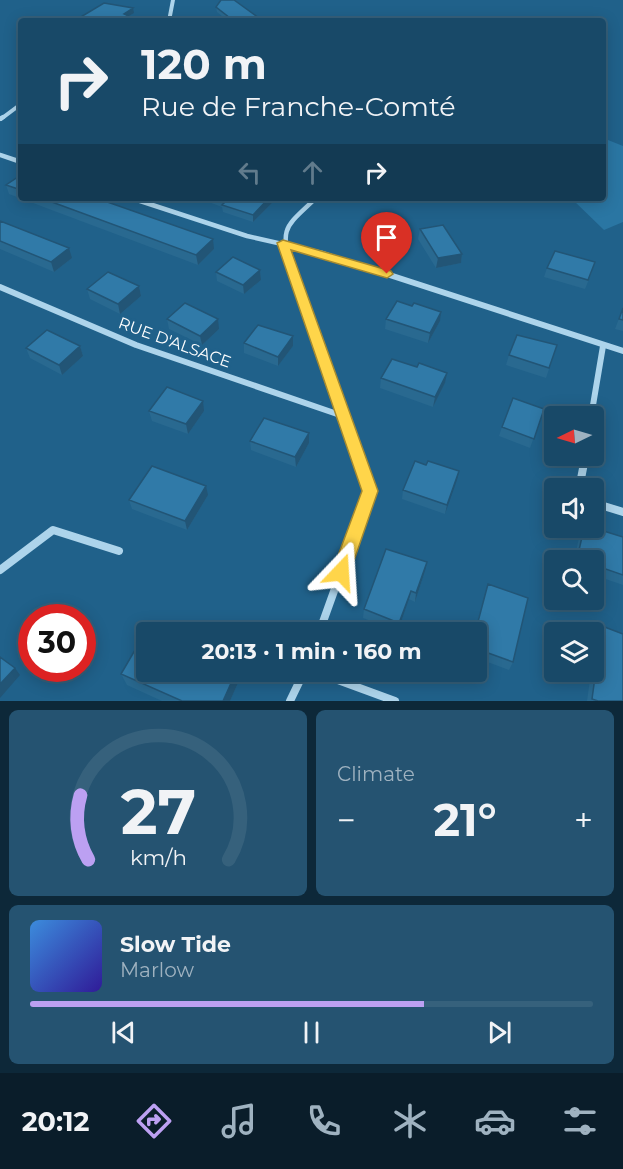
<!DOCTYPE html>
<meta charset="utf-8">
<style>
:root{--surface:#184968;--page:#255371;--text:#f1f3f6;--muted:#9fb2c0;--line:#36617c;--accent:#bca0f2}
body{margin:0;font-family:Montserrat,sans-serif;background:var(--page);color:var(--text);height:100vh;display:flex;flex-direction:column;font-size:22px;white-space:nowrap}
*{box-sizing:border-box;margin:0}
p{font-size:20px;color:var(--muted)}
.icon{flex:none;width:33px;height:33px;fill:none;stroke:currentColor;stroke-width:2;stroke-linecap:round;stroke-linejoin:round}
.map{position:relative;height:701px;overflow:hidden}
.side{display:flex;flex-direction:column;gap:9px;padding:9px;background:#0d2839;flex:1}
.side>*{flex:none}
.top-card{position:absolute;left:18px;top:18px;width:588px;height:183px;border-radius:6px;box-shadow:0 3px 15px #0003,0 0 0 2px var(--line);background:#184968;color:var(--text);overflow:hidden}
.needle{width:39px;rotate:265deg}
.buttons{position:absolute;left:544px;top:406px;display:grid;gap:12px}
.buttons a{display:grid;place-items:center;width:60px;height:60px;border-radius:6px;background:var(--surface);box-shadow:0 3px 15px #0003,0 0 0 2px var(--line);font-size:30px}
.speed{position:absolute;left:18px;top:604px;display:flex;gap:12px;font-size:30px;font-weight:700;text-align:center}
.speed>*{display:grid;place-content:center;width:78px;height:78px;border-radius:50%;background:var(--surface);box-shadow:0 3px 15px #0003,0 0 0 2px var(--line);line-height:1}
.speed .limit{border:9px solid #d22;background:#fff;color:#111}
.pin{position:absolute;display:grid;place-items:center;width:51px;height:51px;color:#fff;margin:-62px -26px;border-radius:50% 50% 50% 0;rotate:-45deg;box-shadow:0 0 6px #0007}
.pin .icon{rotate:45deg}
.me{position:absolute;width:66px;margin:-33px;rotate:20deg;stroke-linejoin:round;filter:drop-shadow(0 0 4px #0008)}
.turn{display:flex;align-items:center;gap:21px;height:126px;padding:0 24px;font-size:27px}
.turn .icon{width:78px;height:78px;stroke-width:2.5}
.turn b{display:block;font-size:42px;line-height:51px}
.lanes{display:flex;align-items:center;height:57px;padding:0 24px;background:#0003;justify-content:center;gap:30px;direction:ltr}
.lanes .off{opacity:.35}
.big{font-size:45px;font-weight:700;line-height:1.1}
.side .card{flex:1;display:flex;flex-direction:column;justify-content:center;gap:9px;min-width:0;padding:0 21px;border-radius:9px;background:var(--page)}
.side .dial{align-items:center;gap:0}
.dial svg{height:156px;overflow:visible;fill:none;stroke:var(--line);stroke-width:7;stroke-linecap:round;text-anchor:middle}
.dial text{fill:var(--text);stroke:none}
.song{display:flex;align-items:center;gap:18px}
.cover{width:72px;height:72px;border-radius:9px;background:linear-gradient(135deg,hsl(210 70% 55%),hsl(250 70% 35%))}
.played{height:6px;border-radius:3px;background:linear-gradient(90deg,var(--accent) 70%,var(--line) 70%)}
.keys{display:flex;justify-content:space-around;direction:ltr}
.heat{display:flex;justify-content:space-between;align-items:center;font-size:33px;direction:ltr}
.side .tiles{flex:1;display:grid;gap:9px;grid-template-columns:1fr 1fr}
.card:last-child{grid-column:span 2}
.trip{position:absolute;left:136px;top:622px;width:351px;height:60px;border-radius:6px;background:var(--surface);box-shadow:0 3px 15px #0003,0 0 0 2px var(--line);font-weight:700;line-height:60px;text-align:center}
.tabs{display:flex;height:96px;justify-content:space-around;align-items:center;background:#0a1d2a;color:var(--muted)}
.tabs .icon{width:42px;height:42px}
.tabs .active{color:var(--accent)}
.tabs b{font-size:27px;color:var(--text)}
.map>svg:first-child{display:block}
.green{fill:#2a76a3}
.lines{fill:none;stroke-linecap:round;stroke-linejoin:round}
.minor-far3{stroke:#add4eb;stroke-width:4}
.minor-far2{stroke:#add4eb;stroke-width:4.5}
.minor-far1{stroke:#add4eb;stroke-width:6}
.minor{stroke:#add4eb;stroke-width:8}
.wall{fill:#296990}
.shaded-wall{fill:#225576}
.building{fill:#307aa8;stroke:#225576;stroke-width:1.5}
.route{fill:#ffd54a;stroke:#a68a30;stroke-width:1.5}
.labels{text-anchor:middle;stroke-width:6;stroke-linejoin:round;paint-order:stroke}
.street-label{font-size:16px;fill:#fff;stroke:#20618a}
</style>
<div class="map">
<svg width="623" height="701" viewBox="0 0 623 701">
<rect width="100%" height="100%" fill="#20618a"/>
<path class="green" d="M603,138L623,146V222L604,230L571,198H603Z"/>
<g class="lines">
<path class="minor-far3" d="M169,21L173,0
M1,119L21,104"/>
<path class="minor-far2" d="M0,119L3,117
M0,155L21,162
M131,198L247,236L322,253L370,269
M292,269C278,227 287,226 316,198"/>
<path class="minor-far1" d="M291,267L359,459
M365,267L623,351
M0,287L136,345L343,416
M591,417L603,346
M584,459L585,456"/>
<path class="minor" d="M579,489L585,458
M594,503L623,512
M0,570L53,530L119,551
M319,633L370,491L358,458
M316,672L395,701
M290,701L304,672"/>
</g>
<path class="wall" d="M216,7L263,21H228L217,12Z
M21,175V198H96L214,249L198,265L9,194L6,185Z
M198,198H277L253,222L223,212L222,207Z
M0,221L72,258L54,272L0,249Z
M420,229L462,254L461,263L436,268L418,239Z
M547,268L592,272L585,289L544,277Z
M260,270L261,280L244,294L217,281L216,272Z
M139,286L141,296L120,314L90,299L87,289Z
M412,306L440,321L428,343L385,329L386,319Z
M623,308V331L615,329Z
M167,319L219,329L202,345L169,329Z
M244,343L293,346L278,366L244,353Z
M557,345L546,378L506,365L509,355Z
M80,346L83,356L62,375L30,358L26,348Z
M381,378L445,383L433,407L380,388Z
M544,409L530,448L499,436L502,427Z
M149,411H204L188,434L152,421Z
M309,433V443L296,467L251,450L250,441Z
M459,471L445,514L402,499L403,490Z
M208,495L187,530L132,509L129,500Z
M583,528H594L623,537V585L594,575V561H574L580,533Z
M425,571L415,602L409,599L398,631L363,618L364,609Z
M488,584L513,662L509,670L477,658V633H474Z
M602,626L623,701H587L591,672H594V652L596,635Z
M147,672H241V676L230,701H162L127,685L121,674Z"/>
<path class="shaded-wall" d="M133,8L134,13L125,18L124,14Z
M269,198H277L253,222V215Z
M213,239L214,249L198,265L196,255Z
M69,248L72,258L54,272L51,262Z
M462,254L461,263L436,268L438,258Z
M260,270L261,280L244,294L243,285Z
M139,286L141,296L120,314L118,304Z
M441,312L440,321L428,343L430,333Z
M218,319L219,329L202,345L200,336Z
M293,336V346L278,366V357Z
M80,346L83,356L62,375L59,365Z
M447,373L445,383L433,407L435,397Z
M203,401L204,411L188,434L186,424Z
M309,433V443L296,467L295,457Z
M459,471L457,480L445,514L447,505Z
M206,486L208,495L187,530L185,521Z
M427,562L425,571L415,602L416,593Z
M411,591L409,599L398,631L399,623Z
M15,668L20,675L0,698V684Z
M236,672H241V676L230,701H223Z"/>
<path class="building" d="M221,0H234L263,21H234L216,7Z
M104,3L133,8L124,14L139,21H74Z
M287,17L290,21H270Z
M21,175V190L6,185Z
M41,198H96L213,239L196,255Z
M219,198H269L253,215L222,205L226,201Z
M0,221L69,248L51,262L0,241Z
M443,225L462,254L438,258L420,229Z
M555,251L595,262L588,280L547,268Z
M233,257L260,270L243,285L216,272Z
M108,272L139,286L118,304L87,289Z
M397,301L412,306L414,303L441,312L430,333L386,319Z
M185,303L218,319L200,336L167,319Z
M623,308V320L619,319Z
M258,325L293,336L278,357L244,343Z
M47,330L80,346L59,365L26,348Z
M517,335L557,345L549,368L509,355Z
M392,359L417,367L419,363L447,373L435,397L381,378Z
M167,387L203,401L186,424L149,411Z
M513,398L544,409L534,439L502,427Z
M264,418L309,433L295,457L250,441Z
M415,461L426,465L428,461L459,471L447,505L403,490Z
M152,466L206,486L185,521L129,500Z
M584,528H594L623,537V575L594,565V561H582L577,559Z
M386,549L427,562L416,593L411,591L399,623L364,609Z
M488,584L528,598L513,662L477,649V633H475Z
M149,626L165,633H147V672H236L223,701H182L121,674Z
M602,626L623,634V701H598L592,699Z
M0,657L15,668L0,684Z"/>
<path class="route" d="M283,240L391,271L393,274L387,278L291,250L378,491L350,572L347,578L341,580L335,578L332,572L362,491L277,243Z"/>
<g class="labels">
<g class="street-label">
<text transform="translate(175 342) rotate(20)" y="6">RUE D'ALSACE</text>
</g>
</g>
</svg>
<div class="buttons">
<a><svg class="needle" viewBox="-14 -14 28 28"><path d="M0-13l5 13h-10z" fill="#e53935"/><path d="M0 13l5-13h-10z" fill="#9fb2c0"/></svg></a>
<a><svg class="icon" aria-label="sound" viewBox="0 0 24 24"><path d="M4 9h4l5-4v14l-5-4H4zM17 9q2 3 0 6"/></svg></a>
<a><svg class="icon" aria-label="search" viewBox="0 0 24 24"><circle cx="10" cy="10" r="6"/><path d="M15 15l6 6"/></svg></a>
<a><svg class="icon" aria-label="layers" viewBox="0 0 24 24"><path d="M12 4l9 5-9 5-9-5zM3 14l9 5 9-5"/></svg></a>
</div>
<div class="speed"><div class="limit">30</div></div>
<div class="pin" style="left:387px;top:274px;background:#d93025"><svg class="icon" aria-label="arrive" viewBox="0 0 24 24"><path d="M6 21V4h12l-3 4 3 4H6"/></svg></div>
<svg class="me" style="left:341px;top:572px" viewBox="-20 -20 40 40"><path d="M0-17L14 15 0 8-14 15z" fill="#ffd54a" stroke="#fff" stroke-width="4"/></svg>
<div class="trip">20:13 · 1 min · 160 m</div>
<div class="top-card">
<div class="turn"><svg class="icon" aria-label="right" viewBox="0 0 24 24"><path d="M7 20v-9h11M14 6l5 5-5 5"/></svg><div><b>120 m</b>Rue de Franche-Comté</div></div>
<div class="lanes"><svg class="icon off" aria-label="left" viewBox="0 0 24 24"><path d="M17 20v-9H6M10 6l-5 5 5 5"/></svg><svg class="icon off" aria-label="ahead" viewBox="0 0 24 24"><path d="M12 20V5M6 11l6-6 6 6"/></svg><svg class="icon" aria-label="right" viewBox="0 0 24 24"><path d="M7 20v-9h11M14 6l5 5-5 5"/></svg></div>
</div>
</div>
<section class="side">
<div class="tiles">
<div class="card dial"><svg viewBox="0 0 100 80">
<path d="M14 69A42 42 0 1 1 86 69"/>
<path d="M14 69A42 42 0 0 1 10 36" stroke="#bca0f2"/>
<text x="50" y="56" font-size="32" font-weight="700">27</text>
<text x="50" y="72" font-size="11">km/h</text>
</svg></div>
<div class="card"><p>Climate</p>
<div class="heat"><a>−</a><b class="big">21°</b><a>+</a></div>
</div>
<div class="card">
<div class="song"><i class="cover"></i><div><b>Slow Tide</b><p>Marlow</p></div></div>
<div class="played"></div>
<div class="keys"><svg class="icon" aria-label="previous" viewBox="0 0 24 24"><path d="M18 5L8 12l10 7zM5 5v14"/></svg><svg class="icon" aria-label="pause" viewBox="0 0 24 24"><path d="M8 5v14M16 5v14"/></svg><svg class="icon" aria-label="next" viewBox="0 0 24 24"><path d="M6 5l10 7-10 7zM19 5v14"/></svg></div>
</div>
</div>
</section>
<nav class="tabs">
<b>20:12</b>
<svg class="icon active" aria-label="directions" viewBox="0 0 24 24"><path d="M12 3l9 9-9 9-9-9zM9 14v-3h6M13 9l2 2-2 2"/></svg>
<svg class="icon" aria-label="music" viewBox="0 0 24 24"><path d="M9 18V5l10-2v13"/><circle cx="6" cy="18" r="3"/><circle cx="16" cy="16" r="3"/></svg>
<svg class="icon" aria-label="phone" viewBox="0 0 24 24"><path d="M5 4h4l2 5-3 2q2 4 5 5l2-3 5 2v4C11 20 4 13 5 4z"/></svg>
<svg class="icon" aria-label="climate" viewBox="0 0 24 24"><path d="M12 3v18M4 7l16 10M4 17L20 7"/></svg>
<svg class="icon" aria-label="car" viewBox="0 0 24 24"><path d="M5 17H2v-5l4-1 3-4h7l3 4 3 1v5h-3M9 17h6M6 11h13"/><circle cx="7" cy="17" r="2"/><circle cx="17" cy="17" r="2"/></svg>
<svg class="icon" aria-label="filters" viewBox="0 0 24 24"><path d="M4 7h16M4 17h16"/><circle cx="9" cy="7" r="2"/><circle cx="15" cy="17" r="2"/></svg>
</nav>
